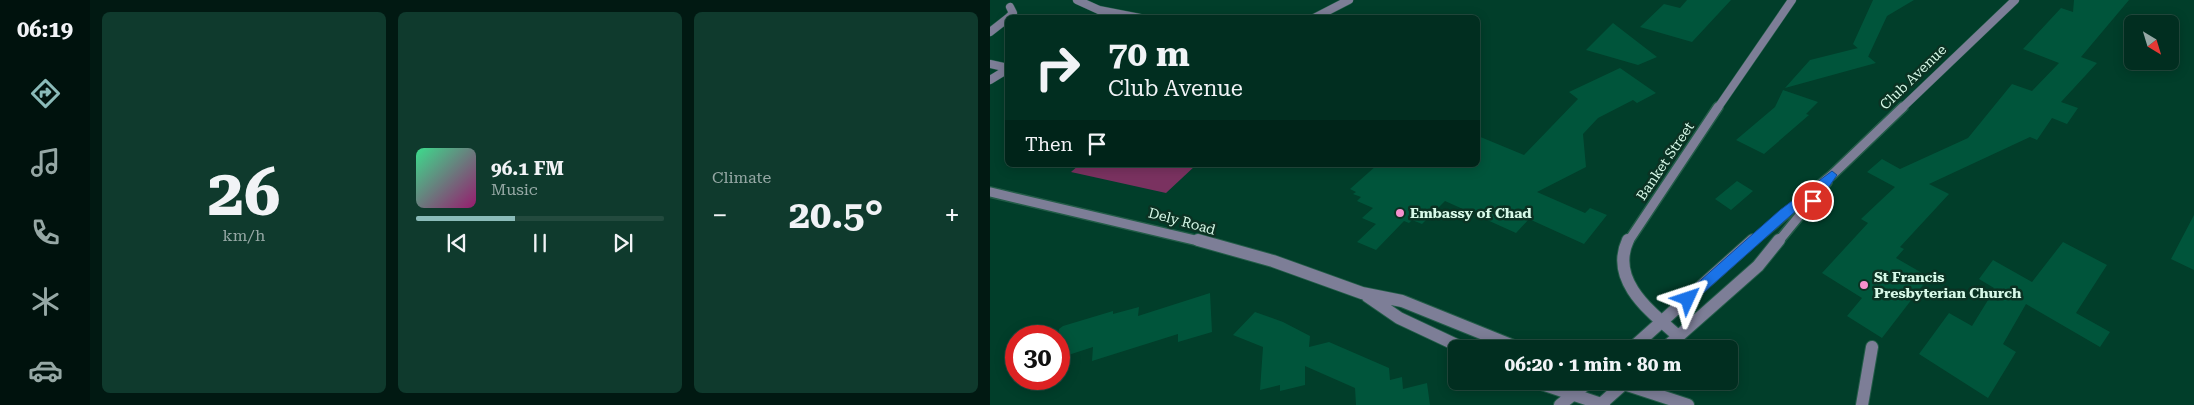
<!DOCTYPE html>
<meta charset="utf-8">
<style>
:root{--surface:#012e20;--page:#0f3a2d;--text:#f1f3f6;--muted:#96a8a5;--line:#234a3e;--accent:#8bbbb9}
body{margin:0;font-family:"Roboto Serif",serif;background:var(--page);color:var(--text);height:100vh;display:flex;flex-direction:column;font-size:19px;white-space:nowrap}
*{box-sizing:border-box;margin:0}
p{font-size:16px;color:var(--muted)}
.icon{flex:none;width:28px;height:28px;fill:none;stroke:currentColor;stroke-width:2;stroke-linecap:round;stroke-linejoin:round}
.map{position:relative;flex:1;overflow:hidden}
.side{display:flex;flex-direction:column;gap:12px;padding:12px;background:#011912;width:900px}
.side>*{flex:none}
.guide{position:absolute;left:15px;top:15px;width:475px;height:152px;border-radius:8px;box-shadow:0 2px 12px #0003,0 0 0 1px var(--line);background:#012e20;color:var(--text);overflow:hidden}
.needle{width:32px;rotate:142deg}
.controls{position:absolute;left:1134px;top:15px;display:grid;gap:10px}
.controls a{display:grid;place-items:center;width:55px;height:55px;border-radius:8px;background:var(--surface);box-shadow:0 2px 12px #0003,0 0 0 1px var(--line);font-size:25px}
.speed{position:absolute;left:15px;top:325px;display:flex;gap:10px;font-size:25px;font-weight:700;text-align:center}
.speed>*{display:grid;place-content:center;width:65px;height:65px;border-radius:50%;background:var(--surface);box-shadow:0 2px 12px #0003,0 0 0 1px var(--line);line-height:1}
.speed .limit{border:8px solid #d22;background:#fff;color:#111}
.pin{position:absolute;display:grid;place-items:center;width:42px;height:42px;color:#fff;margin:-21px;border:2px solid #fff;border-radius:50%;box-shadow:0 1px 5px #0007}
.me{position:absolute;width:55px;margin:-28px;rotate:48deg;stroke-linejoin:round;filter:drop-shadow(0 0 4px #0008)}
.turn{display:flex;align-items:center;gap:18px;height:105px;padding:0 20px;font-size:22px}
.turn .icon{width:65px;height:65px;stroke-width:2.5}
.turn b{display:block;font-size:35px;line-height:42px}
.then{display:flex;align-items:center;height:48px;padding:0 20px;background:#0003;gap:10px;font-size:19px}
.big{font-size:38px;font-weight:700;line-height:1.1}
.side .widget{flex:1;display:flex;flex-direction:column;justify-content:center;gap:8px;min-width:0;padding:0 18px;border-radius:8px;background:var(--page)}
.side .dial{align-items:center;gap:0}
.dial b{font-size:65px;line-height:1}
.song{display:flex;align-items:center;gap:15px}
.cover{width:60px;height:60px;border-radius:8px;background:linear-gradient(135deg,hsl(150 70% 55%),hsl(320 70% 35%))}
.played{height:5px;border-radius:2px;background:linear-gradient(90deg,var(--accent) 40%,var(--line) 40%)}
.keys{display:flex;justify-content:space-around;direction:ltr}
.heat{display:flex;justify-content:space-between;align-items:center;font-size:28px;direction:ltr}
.side .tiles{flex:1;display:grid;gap:12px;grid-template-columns:repeat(3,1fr)}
.trip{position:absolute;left:458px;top:340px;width:290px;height:50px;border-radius:8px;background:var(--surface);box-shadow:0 2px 12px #0003,0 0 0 1px var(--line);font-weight:700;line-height:50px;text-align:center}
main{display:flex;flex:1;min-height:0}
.tabs{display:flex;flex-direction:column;width:90px;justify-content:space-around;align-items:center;background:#00120d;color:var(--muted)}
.tabs .icon{width:35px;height:35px}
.tabs .active{color:var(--accent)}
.tabs b{font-size:22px;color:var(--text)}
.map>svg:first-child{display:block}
.green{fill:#7a3260}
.building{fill:#00553b}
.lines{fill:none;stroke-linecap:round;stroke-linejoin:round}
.service-far1-casing{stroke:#235c48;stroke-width:9}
.service-casing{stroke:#235c48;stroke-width:14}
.minor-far2-casing{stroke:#235c48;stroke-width:9}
.minor-far1-casing{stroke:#235c48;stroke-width:12}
.minor-casing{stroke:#235c48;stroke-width:14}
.tertiary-far1-casing{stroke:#235c48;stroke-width:12}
.tertiary-casing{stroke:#235c48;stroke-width:14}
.service-far1{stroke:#7d7e97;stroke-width:8}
.service{stroke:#7d7e97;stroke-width:12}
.minor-far2{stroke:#7d7e97;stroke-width:8}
.minor-far1{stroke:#7d7e97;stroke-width:9}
.minor{stroke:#7d7e97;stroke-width:12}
.tertiary-far1{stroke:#7d7e97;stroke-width:9}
.tertiary{stroke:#7d7e97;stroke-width:12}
.route{fill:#1a73e8;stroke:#114b97}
.poi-dot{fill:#f790ce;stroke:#0b3223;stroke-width:2}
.labels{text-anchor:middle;stroke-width:5;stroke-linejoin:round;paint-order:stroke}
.street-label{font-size:14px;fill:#d7f9e8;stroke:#0b3223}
.poi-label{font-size:14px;font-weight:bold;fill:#d7f9e8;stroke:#0b3223;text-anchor:start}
</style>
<main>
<nav class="tabs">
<b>06:19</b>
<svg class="icon active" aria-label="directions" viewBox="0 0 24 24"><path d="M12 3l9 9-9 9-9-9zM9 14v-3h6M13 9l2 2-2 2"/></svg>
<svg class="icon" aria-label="music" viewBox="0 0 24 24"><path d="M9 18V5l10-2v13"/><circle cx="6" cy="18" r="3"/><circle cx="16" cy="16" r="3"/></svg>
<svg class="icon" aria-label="phone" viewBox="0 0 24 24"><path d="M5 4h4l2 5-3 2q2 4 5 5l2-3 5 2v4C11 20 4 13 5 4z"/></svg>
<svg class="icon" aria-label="climate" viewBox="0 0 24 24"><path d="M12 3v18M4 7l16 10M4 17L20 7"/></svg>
<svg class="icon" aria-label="car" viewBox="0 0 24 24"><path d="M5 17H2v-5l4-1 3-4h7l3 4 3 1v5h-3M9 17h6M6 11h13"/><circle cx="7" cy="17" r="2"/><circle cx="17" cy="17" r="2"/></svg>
</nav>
<section class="side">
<div class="tiles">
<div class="widget dial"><b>26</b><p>km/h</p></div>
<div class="widget">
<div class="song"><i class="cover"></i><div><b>96.1 FM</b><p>Music</p></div></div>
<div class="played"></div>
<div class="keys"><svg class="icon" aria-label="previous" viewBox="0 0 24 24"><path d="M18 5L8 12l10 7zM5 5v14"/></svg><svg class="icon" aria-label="pause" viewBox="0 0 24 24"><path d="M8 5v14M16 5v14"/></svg><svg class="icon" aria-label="next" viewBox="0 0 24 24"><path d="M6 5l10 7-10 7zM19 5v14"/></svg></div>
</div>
<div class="widget"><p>Climate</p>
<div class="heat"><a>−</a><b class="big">20.5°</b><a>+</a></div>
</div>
</div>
</section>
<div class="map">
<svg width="1204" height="405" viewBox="0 0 1204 405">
<rect width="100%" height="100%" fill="#013e2a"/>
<path class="green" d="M89,165H206L176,193L81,172Z"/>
<path class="building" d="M697,0H741L702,42L650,27L674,4L690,8Z
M883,0H924L897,16L878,57L863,44Z
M1084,0H1139L1091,57L1107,63L1071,102L1088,108L1077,124L1062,118L1047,140L1040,137L939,184L959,194L910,247L914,249L906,258L939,277L892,338L857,316L872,298L832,273L878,223L871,219L905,187L877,172L892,159L910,169L978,138L1022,84L1042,91L1069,63L1033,49L1071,8L1083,12Z
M623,23L667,57L648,65L596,50Z
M868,48L886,63L795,88L820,60Z
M630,68L666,93L647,103L643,100L608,118L593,134L596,167L547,192L595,213L600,208L617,215L594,244L539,219L526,233L455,201L432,224L422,220L419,223L414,221L386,250L367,242L386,224L372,218L383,208L367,201L371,197L363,194L366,192L360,189L387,165H488V136L534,155L588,99L579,92Z
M793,90L828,102L816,114L819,115L774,154L746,140L785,107Z
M747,181L763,191L741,210L725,199Z
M1204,215V270L1181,259Z
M1073,242L1117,265L1086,313L1120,332L1110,347L1036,304L1013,344L1026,352L998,398L929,354L959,313L982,326L1003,292L1001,291L1004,288L989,279L1003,260L1042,282Z
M220,293L222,332L188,342V334L102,361L103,347L69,358V329L73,326L123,311V314L149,307L148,316Z
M265,312L293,322L320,336L319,347L339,342L399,368L400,380L412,377L413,389L437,383L440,405H366L365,388L315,366V385L290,391V385L270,390L273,347L243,335Z"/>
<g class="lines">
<defs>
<path id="service-far1" d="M18,18L23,13L20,7
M0,32L18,18
M0,64L18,68"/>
<path id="service" d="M872,405L882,347"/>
<path id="minor-far2" d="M87,0L109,10L150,18
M324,18L359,0
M0,80L18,69
M727,109L802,0
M911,109L1025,0"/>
<path id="minor-far1" d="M638,242L728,107
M762,242L842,175L913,107
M788,242L837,182"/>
<path id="minor" d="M638,240C619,281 661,312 688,336
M641,349L763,240
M674,349L768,266L789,240
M570,405L600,381
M610,405L637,381"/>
<path id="tertiary-far1" d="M0,192L213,242"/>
<path id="tertiary" d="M208,240L283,261L372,293L412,301L531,349
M377,296L409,318L475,349
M543,381L614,405
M625,381L698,405"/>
</defs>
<use href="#service-far1" class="service-far1-casing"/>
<use href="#service" class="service-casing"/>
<use href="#minor-far2" class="minor-far2-casing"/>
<use href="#minor-far1" class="minor-far1-casing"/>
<use href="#minor" class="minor-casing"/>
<use href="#tertiary-far1" class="tertiary-far1-casing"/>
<use href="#tertiary" class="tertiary-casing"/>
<use href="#service-far1" class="service-far1"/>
<use href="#service" class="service"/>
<use href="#minor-far2" class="minor-far2"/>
<use href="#minor-far1" class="minor-far1"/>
<use href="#minor" class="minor"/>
<use href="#tertiary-far1" class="tertiary-far1"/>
<use href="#tertiary" class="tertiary"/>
</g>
<path class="route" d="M842,171L847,175L827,204H819L818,200L703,302H694L692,299L694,295L790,210Z"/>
<g class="poi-dot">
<circle cx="410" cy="213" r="5"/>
<circle cx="874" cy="285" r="5"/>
</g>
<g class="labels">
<g class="street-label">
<text transform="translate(923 77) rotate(-44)" y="5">Club Avenue</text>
<text transform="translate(675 161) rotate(-56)" y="5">Banket Street</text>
<text transform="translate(192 221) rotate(15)" y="5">Dely Road</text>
</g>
<g class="poi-label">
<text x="420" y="218">Embassy of Chad</text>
<text x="884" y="282">St Francis<tspan x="884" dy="16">Presbyterian Church</tspan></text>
</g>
</g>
</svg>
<div class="controls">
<a><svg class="needle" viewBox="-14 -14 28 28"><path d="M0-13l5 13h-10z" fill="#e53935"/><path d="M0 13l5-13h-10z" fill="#96a8a5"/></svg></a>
</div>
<div class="speed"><div class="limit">30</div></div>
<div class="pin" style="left:823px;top:201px;background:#d93025"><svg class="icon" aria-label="arrive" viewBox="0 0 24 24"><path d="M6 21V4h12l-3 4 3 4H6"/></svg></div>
<svg class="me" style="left:698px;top:299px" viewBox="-20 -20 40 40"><path d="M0-17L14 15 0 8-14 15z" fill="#1a73e8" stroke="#fff" stroke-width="4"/></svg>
<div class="trip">06:20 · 1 min · 80 m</div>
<div class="guide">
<div class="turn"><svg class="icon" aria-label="right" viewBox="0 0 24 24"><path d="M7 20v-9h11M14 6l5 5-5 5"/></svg><div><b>70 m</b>Club Avenue</div></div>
<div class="then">Then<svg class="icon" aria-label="arrive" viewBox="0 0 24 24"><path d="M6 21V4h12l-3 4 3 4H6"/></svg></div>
</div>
</div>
</main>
